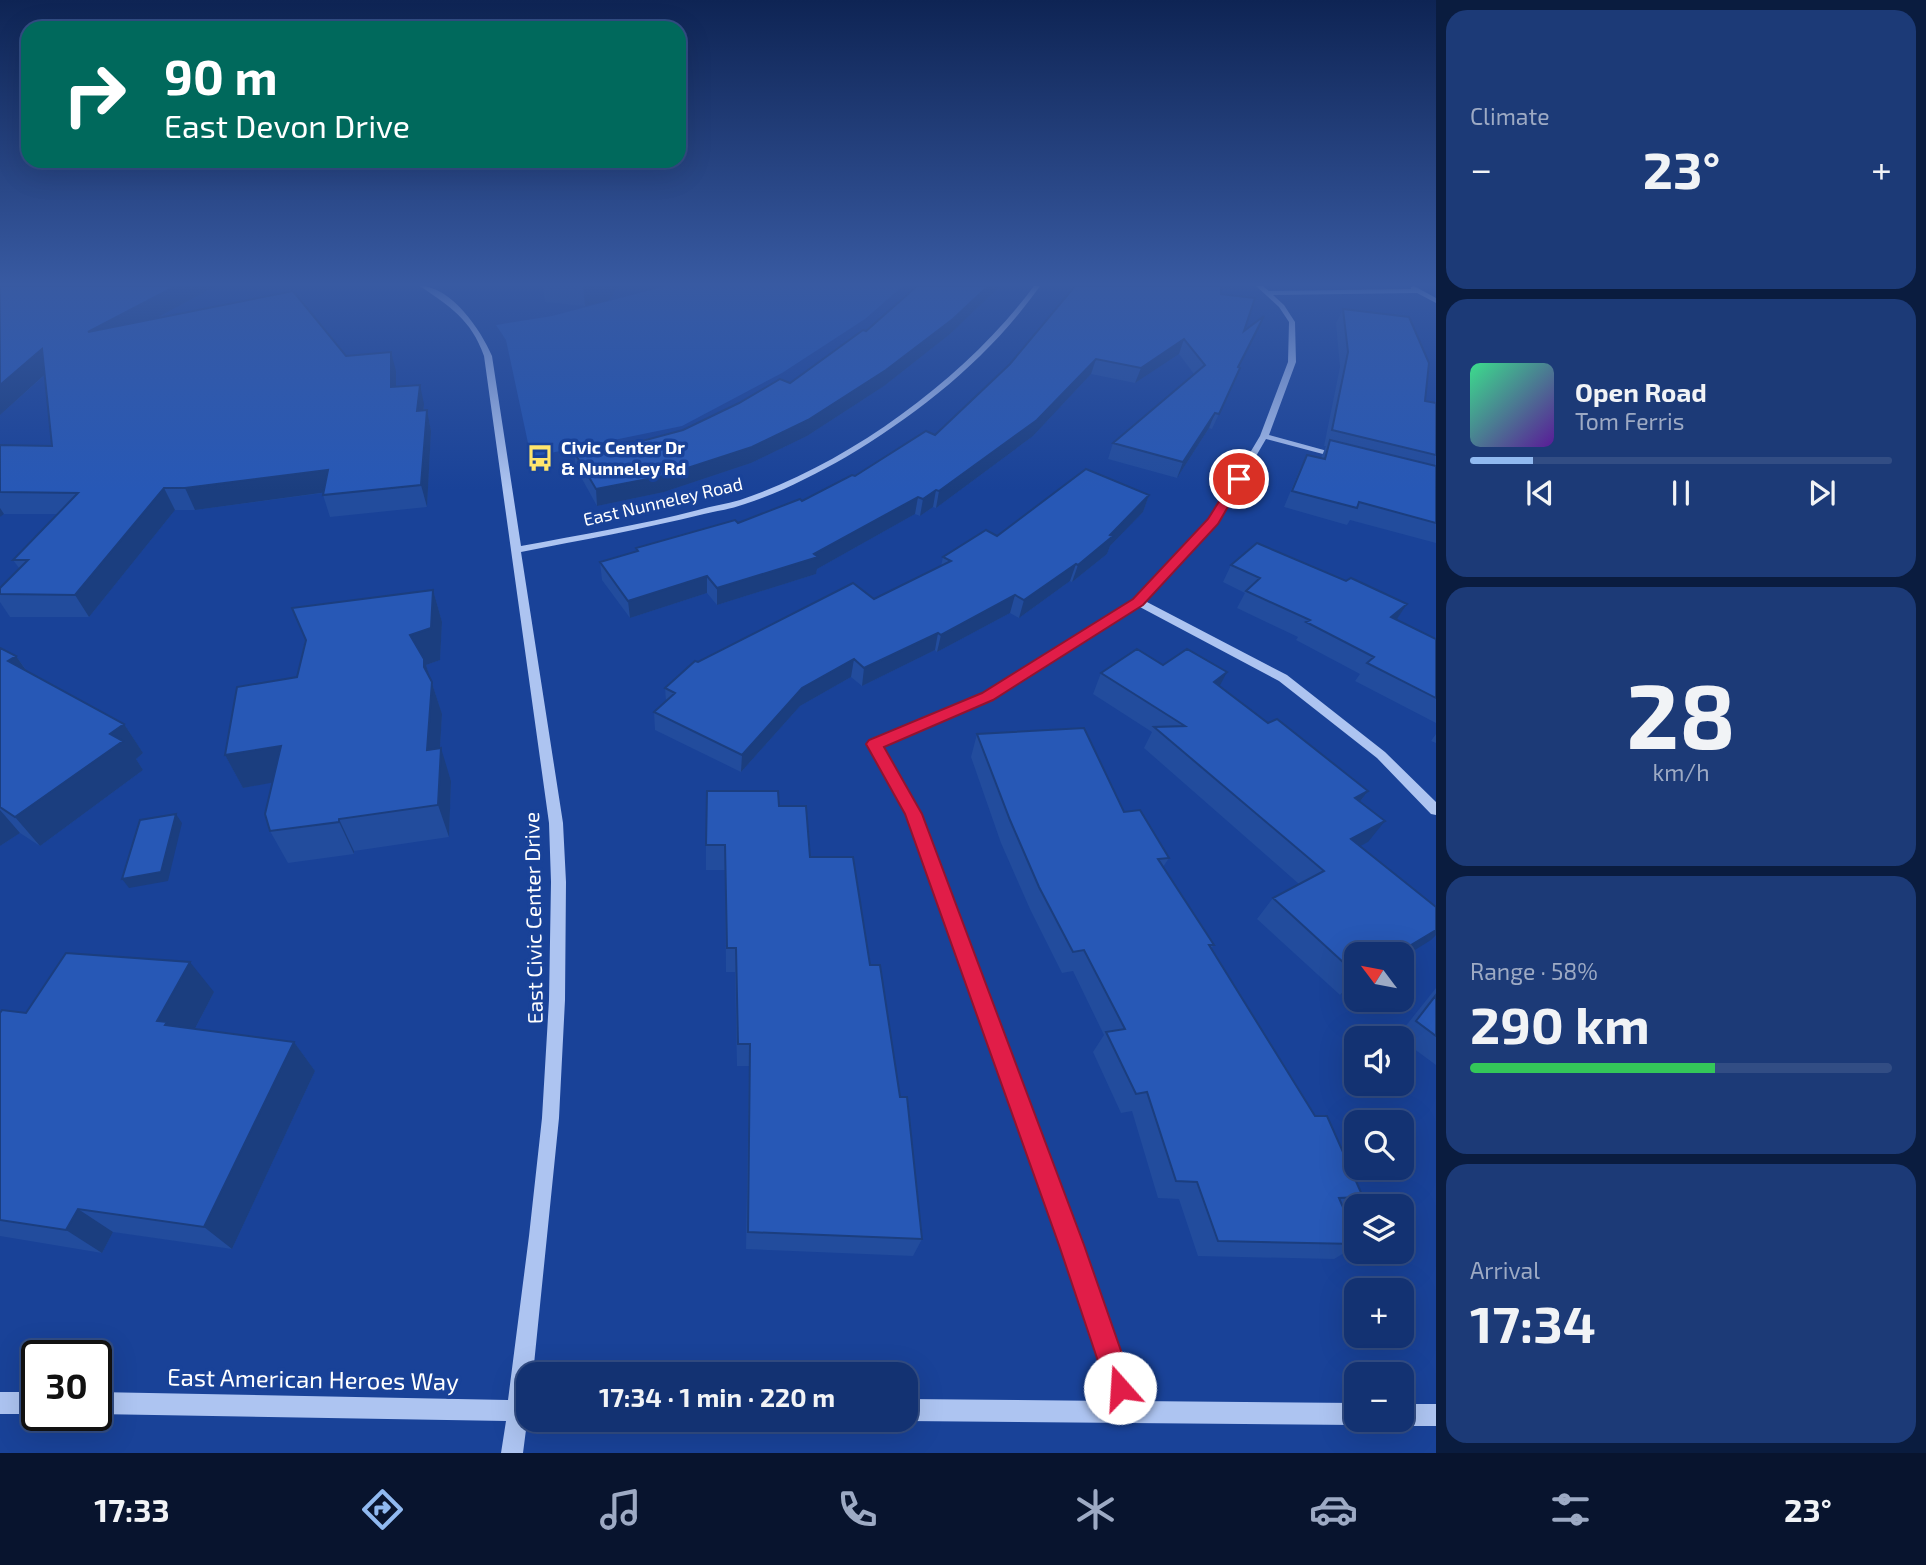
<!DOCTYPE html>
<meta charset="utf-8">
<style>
:root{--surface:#133272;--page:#1c3a77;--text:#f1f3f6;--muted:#9daac4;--line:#324d84;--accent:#90b9f0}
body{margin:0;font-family:"Exo 2",sans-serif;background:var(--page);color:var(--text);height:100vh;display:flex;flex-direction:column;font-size:26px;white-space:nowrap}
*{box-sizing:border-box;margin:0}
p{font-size:23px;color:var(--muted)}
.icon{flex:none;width:38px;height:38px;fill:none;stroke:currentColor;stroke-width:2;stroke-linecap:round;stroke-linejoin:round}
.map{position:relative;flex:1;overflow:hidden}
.side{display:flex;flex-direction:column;gap:10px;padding:10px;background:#0a1c3f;width:490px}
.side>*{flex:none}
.top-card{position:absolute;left:21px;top:21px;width:665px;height:147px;border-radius:21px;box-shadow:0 7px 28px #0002,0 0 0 2px var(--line);background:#00695c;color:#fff;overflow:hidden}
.needle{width:46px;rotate:302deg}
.tools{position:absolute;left:1344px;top:942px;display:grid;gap:14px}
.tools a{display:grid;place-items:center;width:70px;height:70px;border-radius:14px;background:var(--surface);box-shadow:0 7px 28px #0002,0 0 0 2px var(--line);font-size:35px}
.speed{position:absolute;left:21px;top:1340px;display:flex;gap:14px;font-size:35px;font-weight:700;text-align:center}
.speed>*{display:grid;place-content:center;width:91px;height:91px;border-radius:50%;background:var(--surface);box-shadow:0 7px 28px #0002,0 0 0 2px var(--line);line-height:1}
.speed .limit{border:4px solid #111;border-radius:10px;background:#fff;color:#111}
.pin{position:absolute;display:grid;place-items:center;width:60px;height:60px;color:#fff;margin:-30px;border:4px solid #fff;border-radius:50%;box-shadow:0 2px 7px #0007}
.me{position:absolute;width:77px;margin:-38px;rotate:341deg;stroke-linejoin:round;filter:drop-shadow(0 0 5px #0008)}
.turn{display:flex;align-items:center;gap:24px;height:147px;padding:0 28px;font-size:32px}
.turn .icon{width:91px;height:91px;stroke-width:2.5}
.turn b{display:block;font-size:49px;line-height:60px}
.big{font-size:52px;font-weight:700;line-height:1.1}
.side .widget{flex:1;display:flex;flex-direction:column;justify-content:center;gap:10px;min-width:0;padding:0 24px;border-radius:21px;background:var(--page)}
.side .dial{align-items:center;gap:0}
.dial b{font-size:91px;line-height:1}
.song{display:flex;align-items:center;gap:21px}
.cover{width:84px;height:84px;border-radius:10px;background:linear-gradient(135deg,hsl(150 70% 55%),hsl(270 70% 35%))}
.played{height:7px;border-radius:4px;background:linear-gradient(90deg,var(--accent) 15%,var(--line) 15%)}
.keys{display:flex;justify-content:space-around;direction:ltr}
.heat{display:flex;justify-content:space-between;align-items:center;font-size:38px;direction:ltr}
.charge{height:10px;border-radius:5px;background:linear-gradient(90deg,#34c759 58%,var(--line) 0)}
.trip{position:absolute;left:516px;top:1362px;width:402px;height:70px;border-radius:21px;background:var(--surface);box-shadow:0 7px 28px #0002,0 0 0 2px var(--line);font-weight:700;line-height:70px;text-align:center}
.menu{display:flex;height:112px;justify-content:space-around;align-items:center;background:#08142e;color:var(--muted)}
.menu .icon{width:49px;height:49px}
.menu .selected{color:var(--accent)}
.menu b{font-size:32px;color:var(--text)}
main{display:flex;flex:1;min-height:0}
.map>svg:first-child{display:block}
.green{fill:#2153b1}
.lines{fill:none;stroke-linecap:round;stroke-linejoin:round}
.minor{fill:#adc4f1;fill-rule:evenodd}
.wall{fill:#224c9d}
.shaded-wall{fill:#1b3e7f}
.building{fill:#2758b6;stroke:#1b3e7f;stroke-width:2}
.route{fill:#e11d48;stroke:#92132f;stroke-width:2}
.labels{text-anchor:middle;stroke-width:7;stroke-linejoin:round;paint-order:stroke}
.far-poi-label{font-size:18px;font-weight:bold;fill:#fff;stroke:#194298;text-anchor:start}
.far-street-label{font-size:18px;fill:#fff;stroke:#194298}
.street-label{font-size:21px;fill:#fff;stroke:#194298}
.near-street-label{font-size:24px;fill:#fff;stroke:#194298}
</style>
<main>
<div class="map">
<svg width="1436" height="1453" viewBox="0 0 1436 1453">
<rect width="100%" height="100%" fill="#194298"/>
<path class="green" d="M666,286H903L865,319L782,373L682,426L531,457L506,340L496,325L552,316Z"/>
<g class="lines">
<path class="minor" d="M420,286C451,286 481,330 492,356L521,546C580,535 640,525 698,510C712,506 726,504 740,500C848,464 966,378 1034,286H1040C989,358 921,412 846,457C814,475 780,493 745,504C731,509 717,511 704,514C643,529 582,540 521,552L563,823L566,882L565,1000L559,1118L533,1374H528V1419H534L527,1422L523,1453H501L506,1421L96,1414V1392L508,1400L529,1236L542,1118L549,1000L551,882L549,823L484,356C471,319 450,307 420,286Z
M1256,286H1263L1269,291L1411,289V287L1414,286L1436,298V303L1417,293L1273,295L1284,305L1295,322L1296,362L1269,435L1342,455L1338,458L1266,439L1217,523L1145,601L1287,675L1385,752L1436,802V815L1431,814L1377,758L1279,681L1138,606L992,700L881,746L921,814L1081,1245L1135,1401L1356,1403V1419H1365L1356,1425L906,1421L902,1419H906V1399L1114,1401L1061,1245L907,815L868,744L870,741L984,694L1134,600L1210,520L1260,436L1288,362L1289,322L1279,307Z
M0,1392H37V1414H0Z
M1402,1404H1436V1426H1402L1394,1423L1393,1419H1402Z"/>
</g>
<path class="wall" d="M0,286H216L157,318L346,356L396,371V386L424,404V410H427L431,431L427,507L330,517L323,495V493L195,510H175L89,617H10L0,602V588L19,568L13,560L57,514H4L0,517V445L52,446L45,375L0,415Z
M543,286H619L608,301L585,306L545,302Z
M917,286H1000L950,334L884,386L807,436L751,463L664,492L597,506L576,468L574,452L635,443L683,430L790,383L866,331Z
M1071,286H1247L1221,289V294L1244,331L1264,316L1239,368L1233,383L1212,429L1209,428L1177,478L1108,459L1113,443L1194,374L1179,354L1135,383L1091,374L1033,436L936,508L933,507L920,516L915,514L817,569L816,574L717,605L707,593L630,618L602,580L600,562L636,552V548L738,523L802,501L855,476L935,435L1010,364L1069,293Z
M1343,309L1425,401L1436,403V543L1350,520L1347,525L1284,507L1299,471L1307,455L1321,458L1326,446H1324L1340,367L1336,323Z
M1149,495L1143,512L1110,546L1107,554L1072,582L1070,581L1019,618L1010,613L937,652L935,650L862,686L851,677L800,706L741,772L655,730L654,712L666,701L665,688L698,662L874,599L941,566L943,557L997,536Z
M1231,565L1346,581L1407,604L1396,620L1436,639V723L1355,681L1360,674L1296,640L1298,637L1237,608L1245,593L1223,582Z
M433,590L442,622L440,660L426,665L442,714L440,748L451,781L449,837L354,851V854L288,863L270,831L273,782L243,788L225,755L297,677L305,640Z
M0,648L16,656L27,671L124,724L143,753L136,759L143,770L40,846L20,833L0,846Z
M1163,665L1220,686L1268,723L1368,791L1360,802L1368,842L1359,846L1431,940L1356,954V985L1340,995L1257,919L1273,898L1299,884L1144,748L1152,732L1093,694L1101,673Z
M977,734L1124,812L1169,858L1163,867L1214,945L1211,948L1363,1197L1344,1210L1356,1238V1246L1334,1259L1198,1256L1179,1199L1158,1198L1132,1111L1121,1113L1093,1052L1104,1035L1073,971L1062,973L1030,909L1001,843L971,757Z
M1436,734V743L1431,741Z
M779,806L810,857L870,965L922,1239L913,1256L746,1249L749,1066H737L735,972H726L725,870H706V845Z
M1436,988V1065L1402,1040V1038L1397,1037Z
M214,992L195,1029L294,1042L315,1071L232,1249L113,1232L102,1253L0,1236V1013H26Z"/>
<path class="shaded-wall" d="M176,286H216L97,350L88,332Z
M583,286H619L608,301L585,306Z
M988,286H1000L950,334L884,386L807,436L751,463L664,492L597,506L596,489Z
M1217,286H1247L1216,289Z
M1264,316L1258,330L1231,383L1238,367Z
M1184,339L1179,354L1135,383L1141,368Z
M42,349L52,368L0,415V385Z
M391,352L396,371V407L391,387Z
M1096,359L1091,374L1033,436L936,508L939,491Z
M420,385L424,404L422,431L417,411Z
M427,410L431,431L427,507L421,485Z
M1215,413L1209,428L1177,478L1183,462Z
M328,470L335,491L195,510L185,488Z
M164,488L175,510L89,617L75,595Z
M936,490L933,507L920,516L923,499Z
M1149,495L1143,512L1110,546L1107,554L1072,582L1078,565Z
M918,497L915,514L817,569L816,574L717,605V588L814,554Z
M0,508L4,514L0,517Z
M1076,564L1070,581L1019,618L1024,600Z
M707,576V593L630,618L628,601Z
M433,590L442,622L440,660L426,665L442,714L438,782L427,750L410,635Z
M1015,595L1010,613L937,652L941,635Z
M1407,604L1395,622L1391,617Z
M938,633L935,650L862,686L864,668Z
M16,656L37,686L8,661Z
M854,659L851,677L800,706L741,772L742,755L802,688Z
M1227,672L1216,693L1214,682Z
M124,724L143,753L136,759L143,770L40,846L15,817L110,734Z
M281,746L297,778L243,788L225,755Z
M441,748L451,781L449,837L438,805Z
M1368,791L1352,812L1355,798Z
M0,810L20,833L0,846Z
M176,814L182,823L168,881L129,888L122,879Z
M339,819L354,851V854L339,822Z
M1385,821L1368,842L1334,860L1351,839Z
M1436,930V935L1431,940L1402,958V954H1396Z
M190,962L214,992L187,1044L157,1021Z
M1356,979V985L1340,995Z
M294,1042L315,1071L232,1249L204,1227Z
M78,1209L113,1232L102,1253L66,1230Z"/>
<path class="building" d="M0,286H176L88,332L293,291L346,356L391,352V387L420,385L417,411L427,410L421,485L323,495L328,470L185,488H164L75,595L0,594V588L28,560H13L78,493L0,492V445L52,446L42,349L0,385Z
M917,286H988L953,319L886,370L808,420L752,447L663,476L596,489L574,452L633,441L635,443L683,430L739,403L780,379L790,383L863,330L866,331Z
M1075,286H1221V294L1255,298L1244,331L1264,316L1238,367L1240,368L1219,414L1215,413L1183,462L1113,443L1205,365L1184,339L1141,368L1096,359L1037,420L939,491L936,490L923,499L918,497L814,554L818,557L717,588L707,576L628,601L600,562L638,551L636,548L735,520L738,523L800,499L802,501L852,475L855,476L926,431L935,435L1010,364Z
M1343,309L1409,317L1429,363L1425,401L1436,403V455L1332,430L1348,352Z
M1330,440L1436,466V523L1359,502L1357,508L1292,491L1307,455L1325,459Z
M1086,469L1149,495L1110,535L1113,536L1078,565L1076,564L1024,600L1015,595L941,635L938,633L864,668L854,659L802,688L742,755L654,712L675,693L665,688L695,661L698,662L853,583L874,599L951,561L943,557L986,530L997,536Z
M1257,543L1346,581L1351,578L1407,604L1391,617L1436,639V698L1367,663L1374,657L1306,622L1310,620L1246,591L1260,578L1231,565Z
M433,590L431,628L410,635L424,659V667L432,682L427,750L441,748L438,805L339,819V822L270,831L265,814L281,746L225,755L237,687L297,677L306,640L292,608Z
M0,648L16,656L8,661L124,724L110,734L123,741L15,817L0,807Z
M1137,649L1163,665L1187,649L1227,672L1214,682L1268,723L1277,719L1368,791L1355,798L1385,821L1351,839L1436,907V930L1396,954H1356V974L1273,898L1324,871L1154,727L1185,726L1101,673Z
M1084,728L1124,812L1140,810L1169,858L1158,859L1214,945H1209L1315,1116H1327L1363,1197L1339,1198L1356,1238V1244L1218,1241L1197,1182L1176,1181L1147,1092L1136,1094L1106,1032L1125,1029L1084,950L1073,952L1039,887L1010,820L977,734Z
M707,791H778L779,806H806L810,857H853L870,965H880L900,1097H907L922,1239L748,1232L750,1044H738L736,948H727L725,845H706Z
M176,814L161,872L122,879L140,820Z
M66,953L190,962L157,1021L167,1022L165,1025L294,1042L204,1227L78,1209L66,1230L0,1220V1013L2,1010L26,1013Z
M1436,995V1036L1416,1021Z"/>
<linearGradient id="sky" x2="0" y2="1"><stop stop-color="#0e2454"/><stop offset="0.58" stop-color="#385aa2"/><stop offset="1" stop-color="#385aa2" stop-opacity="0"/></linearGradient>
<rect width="1436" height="490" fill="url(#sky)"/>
<path class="route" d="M1239,475L1244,479L1218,524L1143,605L993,700L884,747L922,814L1084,1245L1134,1388L1130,1398L1120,1402L1111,1398L1107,1388L1059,1245L905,814L866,744L869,740L982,693L1133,599L1208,519L1233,479Z"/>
<defs>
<symbol id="bus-bare" viewBox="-9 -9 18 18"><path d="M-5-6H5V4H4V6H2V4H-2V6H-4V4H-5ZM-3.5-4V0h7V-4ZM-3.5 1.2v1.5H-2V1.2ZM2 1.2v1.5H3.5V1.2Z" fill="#ffe56d" stroke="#194298" stroke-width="2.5" paint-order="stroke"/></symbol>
</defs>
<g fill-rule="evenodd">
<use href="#bus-bare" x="521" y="439" width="38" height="38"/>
</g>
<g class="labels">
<g class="far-poi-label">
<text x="561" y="454">Civic Center Dr<tspan x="561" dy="21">&amp; Nunneley Rd</tspan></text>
</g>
<g class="far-street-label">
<text transform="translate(663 502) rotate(-13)" y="6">East Nunneley Road</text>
</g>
<g class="street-label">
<text transform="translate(534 918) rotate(-91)" y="7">East Civic Center Drive</text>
</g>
<g class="near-street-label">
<text transform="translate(313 1380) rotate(1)" y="8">East American Heroes Way</text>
</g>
</g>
</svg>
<div class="tools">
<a><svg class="needle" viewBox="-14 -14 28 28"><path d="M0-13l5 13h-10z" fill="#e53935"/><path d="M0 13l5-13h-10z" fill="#9daac4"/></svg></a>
<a><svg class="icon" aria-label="sound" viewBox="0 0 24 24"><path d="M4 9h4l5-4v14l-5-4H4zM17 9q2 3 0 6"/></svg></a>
<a><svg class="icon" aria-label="search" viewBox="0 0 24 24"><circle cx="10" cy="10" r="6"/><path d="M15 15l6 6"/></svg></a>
<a><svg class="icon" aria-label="layers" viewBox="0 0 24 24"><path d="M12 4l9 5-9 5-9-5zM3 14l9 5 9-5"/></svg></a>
<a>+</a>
<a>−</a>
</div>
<div class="speed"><div class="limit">30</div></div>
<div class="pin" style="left:1239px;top:479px;background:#d93025"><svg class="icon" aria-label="arrive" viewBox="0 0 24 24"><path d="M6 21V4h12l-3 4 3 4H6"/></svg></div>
<svg class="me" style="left:1120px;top:1388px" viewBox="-20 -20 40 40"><circle r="19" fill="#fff"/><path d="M0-13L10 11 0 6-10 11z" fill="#e11d48"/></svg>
<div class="trip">17:34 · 1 min · 220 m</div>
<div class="top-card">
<div class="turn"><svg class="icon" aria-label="right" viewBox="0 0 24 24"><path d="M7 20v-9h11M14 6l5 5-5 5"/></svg><div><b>90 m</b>East Devon Drive</div></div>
</div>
</div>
<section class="side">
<div class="widget"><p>Climate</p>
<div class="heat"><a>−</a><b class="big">23°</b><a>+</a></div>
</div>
<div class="widget">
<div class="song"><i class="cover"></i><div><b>Open Road</b><p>Tom Ferris</p></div></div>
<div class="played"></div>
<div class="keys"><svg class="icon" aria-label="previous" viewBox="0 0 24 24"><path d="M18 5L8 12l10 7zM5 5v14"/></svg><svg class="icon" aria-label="pause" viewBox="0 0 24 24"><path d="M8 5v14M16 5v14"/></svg><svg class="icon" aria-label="next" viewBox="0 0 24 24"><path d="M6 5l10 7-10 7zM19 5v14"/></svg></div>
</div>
<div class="widget dial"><b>28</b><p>km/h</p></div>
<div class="widget"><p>Range · 58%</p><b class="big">290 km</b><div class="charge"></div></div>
<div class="widget"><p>Arrival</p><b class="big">17:34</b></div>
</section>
</main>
<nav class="menu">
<b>17:33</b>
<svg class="icon selected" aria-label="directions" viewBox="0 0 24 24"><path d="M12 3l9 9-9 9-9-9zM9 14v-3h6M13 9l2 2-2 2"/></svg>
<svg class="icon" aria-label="music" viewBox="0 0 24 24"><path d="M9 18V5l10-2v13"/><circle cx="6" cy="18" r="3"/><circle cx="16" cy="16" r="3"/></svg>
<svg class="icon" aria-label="phone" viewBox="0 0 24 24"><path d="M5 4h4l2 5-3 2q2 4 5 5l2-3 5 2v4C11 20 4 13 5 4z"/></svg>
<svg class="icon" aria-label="climate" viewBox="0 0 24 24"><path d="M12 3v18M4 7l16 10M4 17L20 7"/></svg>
<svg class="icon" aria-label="car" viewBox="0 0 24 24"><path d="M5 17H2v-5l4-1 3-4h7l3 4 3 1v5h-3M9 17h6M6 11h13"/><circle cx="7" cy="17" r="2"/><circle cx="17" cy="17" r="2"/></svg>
<svg class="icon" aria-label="filters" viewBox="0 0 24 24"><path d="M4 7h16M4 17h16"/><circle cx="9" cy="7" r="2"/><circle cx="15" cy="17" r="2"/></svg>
<b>23°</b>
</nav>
